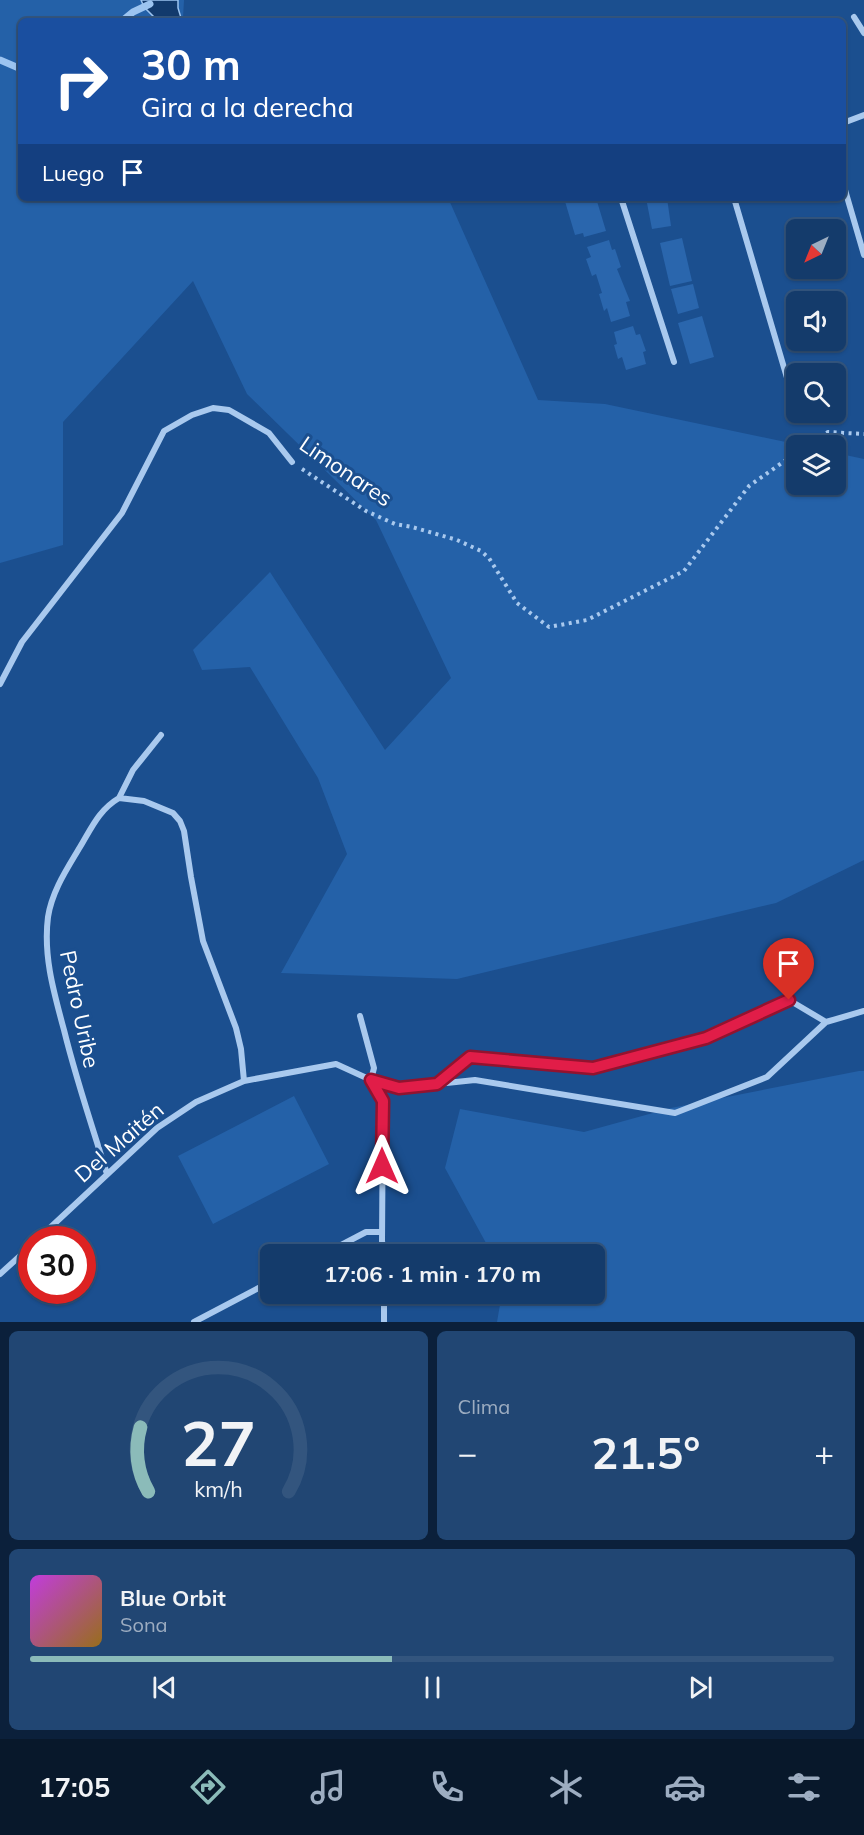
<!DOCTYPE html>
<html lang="es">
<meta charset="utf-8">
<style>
:root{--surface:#143b6b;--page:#214673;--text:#f1f3f6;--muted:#9dadc1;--line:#33557e;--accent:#8bbbb9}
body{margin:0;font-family:Mulish,sans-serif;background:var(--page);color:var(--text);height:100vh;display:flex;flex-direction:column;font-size:22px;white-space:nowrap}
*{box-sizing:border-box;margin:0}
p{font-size:20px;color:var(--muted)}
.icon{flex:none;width:33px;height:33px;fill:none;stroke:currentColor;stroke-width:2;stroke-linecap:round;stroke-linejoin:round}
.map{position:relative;height:1322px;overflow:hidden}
.side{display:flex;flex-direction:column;gap:9px;padding:9px;background:#0b203b;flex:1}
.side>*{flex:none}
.hud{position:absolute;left:18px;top:18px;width:828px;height:183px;border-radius:9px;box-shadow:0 2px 4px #0004,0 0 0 2px var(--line);background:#1a4fa0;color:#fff;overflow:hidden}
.needle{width:39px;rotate:223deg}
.controls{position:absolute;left:786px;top:219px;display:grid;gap:12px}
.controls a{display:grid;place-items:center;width:60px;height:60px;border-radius:9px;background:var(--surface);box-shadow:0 2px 4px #0004,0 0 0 2px var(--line);font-size:30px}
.speed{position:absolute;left:18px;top:1226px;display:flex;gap:12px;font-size:30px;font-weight:700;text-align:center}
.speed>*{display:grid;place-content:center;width:78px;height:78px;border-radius:50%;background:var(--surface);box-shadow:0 2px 4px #0004,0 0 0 2px var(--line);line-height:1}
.speed .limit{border:9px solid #d22;background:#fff;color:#111}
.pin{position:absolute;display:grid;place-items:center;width:51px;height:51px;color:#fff;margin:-62px -26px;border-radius:50% 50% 50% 0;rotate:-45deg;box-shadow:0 0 6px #0007}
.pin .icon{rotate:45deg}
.me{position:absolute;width:66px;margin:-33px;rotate:0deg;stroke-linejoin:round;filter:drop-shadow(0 0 4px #0008)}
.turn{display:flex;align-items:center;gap:21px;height:126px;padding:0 24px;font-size:27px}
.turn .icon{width:78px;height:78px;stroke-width:2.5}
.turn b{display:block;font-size:42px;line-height:51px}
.then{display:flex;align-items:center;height:57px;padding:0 24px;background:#0003;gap:12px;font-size:22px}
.big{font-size:45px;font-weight:700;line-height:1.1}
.side .widget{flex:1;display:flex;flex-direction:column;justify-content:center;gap:9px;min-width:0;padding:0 21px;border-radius:9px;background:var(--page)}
.side .dial{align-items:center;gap:0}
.dial svg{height:156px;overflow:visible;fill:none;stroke:var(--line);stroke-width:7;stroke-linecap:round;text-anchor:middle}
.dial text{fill:var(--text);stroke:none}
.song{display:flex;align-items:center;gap:18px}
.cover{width:72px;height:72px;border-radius:9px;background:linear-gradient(135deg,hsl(290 70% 55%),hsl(40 70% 35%))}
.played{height:6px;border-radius:3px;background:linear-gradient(90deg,var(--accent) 45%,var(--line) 45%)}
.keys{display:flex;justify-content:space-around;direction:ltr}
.heat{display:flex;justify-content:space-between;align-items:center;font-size:33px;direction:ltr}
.side .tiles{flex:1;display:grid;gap:9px;grid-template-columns:1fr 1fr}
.widget:last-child{grid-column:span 2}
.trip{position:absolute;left:260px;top:1244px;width:345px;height:60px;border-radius:9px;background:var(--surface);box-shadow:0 2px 4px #0004,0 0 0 2px var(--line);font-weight:700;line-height:60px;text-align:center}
.tabs{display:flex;height:96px;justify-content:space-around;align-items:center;background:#08182b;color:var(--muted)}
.tabs .icon{width:42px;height:42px}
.tabs .on{color:var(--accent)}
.tabs b{font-size:27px;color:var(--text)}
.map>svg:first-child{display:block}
.green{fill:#2461a8}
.water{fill:#123a6d;stroke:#9cc4f0;stroke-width:1.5}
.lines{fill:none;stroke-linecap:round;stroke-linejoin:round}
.stream{stroke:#9cc4f0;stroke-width:7}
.building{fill:#2a66ad}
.path{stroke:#a9c9ee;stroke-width:4;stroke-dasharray:3 4.5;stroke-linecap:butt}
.minor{stroke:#a9c9ee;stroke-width:6}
.route-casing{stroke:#92132f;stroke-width:15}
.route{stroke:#e11d48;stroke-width:10}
.labels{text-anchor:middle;stroke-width:6;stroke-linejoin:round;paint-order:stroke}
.street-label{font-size:22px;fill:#fff;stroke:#1b4f8f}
</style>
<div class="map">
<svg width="864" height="1322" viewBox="0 0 864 1322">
<rect width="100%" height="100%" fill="#1b4f8f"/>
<path class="green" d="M0,0H184L183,18L181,21H21V198H434L449,200L538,400L605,404L800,445L796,446V484H836V453L864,459V860L776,903L457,979L281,973L347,854L318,778L250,667L202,670L193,650L270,572L385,750L451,678L376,520L247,394L193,281L63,422V545L0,563Z
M859,1071H864V1322H497L502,1293H594V1254H492L445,1168L460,1109L584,1132L671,1108Z
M294,1096L329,1164L213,1224L178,1156Z"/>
<path class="water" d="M141,0H178V8L182,21H158L144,7Z"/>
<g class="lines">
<path class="stream" d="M122,21L133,12L150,4
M0,60L21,69"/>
</g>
<path class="building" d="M564,198H596L606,231L584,237L583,233L575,235Z
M646,198H667L671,226L652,229Z
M682,238L692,281L670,286L660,243Z
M609,240L612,250L615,249L621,267L617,269L630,301L626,302L630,316L611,322L607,308L604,311L599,294L602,293L596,274L592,276L586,259L591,257L587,247Z
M693,284L699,308L678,314L671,289Z
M702,316L714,357L690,364L678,323Z
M633,326L636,335L640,334L646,351L643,352L646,364L626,370L622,357L618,359L614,345L617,344L614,332Z"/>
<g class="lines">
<path class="path" d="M808,446L828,432L864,434
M302,469L366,511L395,524L412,527L457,540L481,551L489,558L517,603L549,627L587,620L684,571L749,486L796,453"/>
<path class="minor" d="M854,17L864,33
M843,123L864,115
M843,183L864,255
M621,198L674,362
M734,198L790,388
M0,684L22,642L122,513L164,431L192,415L213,408L229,410L269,433L292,462
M119,798L133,770L161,735
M360,1016L374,1068L371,1080
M371,1080L383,1101L382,1241L384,1254
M437,1083L469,1057L593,1068L707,1038L789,1000L826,1022L864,1011
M107,1174C92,1126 76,1079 64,1030C54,993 43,956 48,917C52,891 67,869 80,847C92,827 99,810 119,798L144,801L173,813L180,821L184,831L191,877L203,941L236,1028L241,1049L244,1081
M38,1239L157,1128L196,1102L244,1081L336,1064L371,1080L399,1088L475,1080L675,1113L767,1077L826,1022
M324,1254L366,1232H382
M0,1274L32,1245
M384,1293V1322
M194,1322L270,1282"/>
</g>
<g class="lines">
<defs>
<path id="route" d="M382,1166L383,1101L371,1080L399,1088L437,1084L470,1057L593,1068L706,1038L789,1000"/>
</defs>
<use href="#route" class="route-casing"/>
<use href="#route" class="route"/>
</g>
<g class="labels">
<g class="street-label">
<text transform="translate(346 471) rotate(34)" y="8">Limonares</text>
<text transform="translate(80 1009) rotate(78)" y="8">Pedro Uribe</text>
<text transform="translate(119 1142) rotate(-41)" y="8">Del Maitén</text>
</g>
</g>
</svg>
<div class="controls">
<a><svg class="needle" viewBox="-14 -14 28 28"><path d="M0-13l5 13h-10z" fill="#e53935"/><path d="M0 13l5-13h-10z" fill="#9dadc1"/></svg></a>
<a><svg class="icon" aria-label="sound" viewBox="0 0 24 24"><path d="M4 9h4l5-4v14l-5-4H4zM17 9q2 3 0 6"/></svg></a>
<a><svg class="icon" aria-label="search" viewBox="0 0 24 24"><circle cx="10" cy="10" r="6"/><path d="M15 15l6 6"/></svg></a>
<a><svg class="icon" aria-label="layers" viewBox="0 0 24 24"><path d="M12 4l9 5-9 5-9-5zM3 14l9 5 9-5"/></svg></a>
</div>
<div class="speed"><div class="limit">30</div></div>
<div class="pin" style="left:789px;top:1000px;background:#d93025"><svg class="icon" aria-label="arrive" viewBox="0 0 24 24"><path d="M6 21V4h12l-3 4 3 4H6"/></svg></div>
<svg class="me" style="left:382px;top:1166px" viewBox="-20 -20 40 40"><path d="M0-17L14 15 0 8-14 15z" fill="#e11d48" stroke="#fff" stroke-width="4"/></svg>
<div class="trip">17:06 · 1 min · 170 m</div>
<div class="hud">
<div class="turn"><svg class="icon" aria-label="right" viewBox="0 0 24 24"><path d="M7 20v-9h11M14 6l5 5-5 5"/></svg><div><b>30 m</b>Gira a la derecha</div></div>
<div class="then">Luego<svg class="icon" aria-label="arrive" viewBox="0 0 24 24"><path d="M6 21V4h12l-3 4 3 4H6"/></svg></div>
</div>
</div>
<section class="side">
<div class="tiles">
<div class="widget dial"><svg viewBox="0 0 100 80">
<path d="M14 69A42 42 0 1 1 86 69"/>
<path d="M14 69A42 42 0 0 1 10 36" stroke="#8bbbb9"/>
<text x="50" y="56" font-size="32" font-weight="700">27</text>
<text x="50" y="72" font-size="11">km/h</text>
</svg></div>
<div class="widget"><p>Clima</p>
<div class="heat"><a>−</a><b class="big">21.5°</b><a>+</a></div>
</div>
<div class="widget">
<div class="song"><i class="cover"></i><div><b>Blue Orbit</b><p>Sona</p></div></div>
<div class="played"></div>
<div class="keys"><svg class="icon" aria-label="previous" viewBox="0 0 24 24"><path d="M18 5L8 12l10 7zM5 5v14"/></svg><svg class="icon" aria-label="pause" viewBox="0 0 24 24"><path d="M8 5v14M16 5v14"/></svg><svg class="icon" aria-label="next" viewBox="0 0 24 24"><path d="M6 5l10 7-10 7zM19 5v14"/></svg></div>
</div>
</div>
</section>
<nav class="tabs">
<b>17:05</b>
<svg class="icon on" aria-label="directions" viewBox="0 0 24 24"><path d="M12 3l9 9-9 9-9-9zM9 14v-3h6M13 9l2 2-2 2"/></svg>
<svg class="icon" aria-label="music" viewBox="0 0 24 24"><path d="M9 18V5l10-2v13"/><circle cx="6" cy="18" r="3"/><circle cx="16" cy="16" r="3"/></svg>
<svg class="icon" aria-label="phone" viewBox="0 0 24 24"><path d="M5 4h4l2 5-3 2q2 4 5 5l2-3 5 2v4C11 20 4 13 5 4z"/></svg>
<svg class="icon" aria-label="climate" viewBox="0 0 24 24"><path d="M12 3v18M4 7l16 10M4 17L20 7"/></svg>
<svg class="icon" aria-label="car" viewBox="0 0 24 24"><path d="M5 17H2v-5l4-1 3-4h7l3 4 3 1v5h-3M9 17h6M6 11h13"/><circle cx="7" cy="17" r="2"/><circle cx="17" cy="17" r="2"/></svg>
<svg class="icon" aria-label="filters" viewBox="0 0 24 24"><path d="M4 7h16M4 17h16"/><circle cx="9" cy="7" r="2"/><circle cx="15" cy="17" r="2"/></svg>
</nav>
